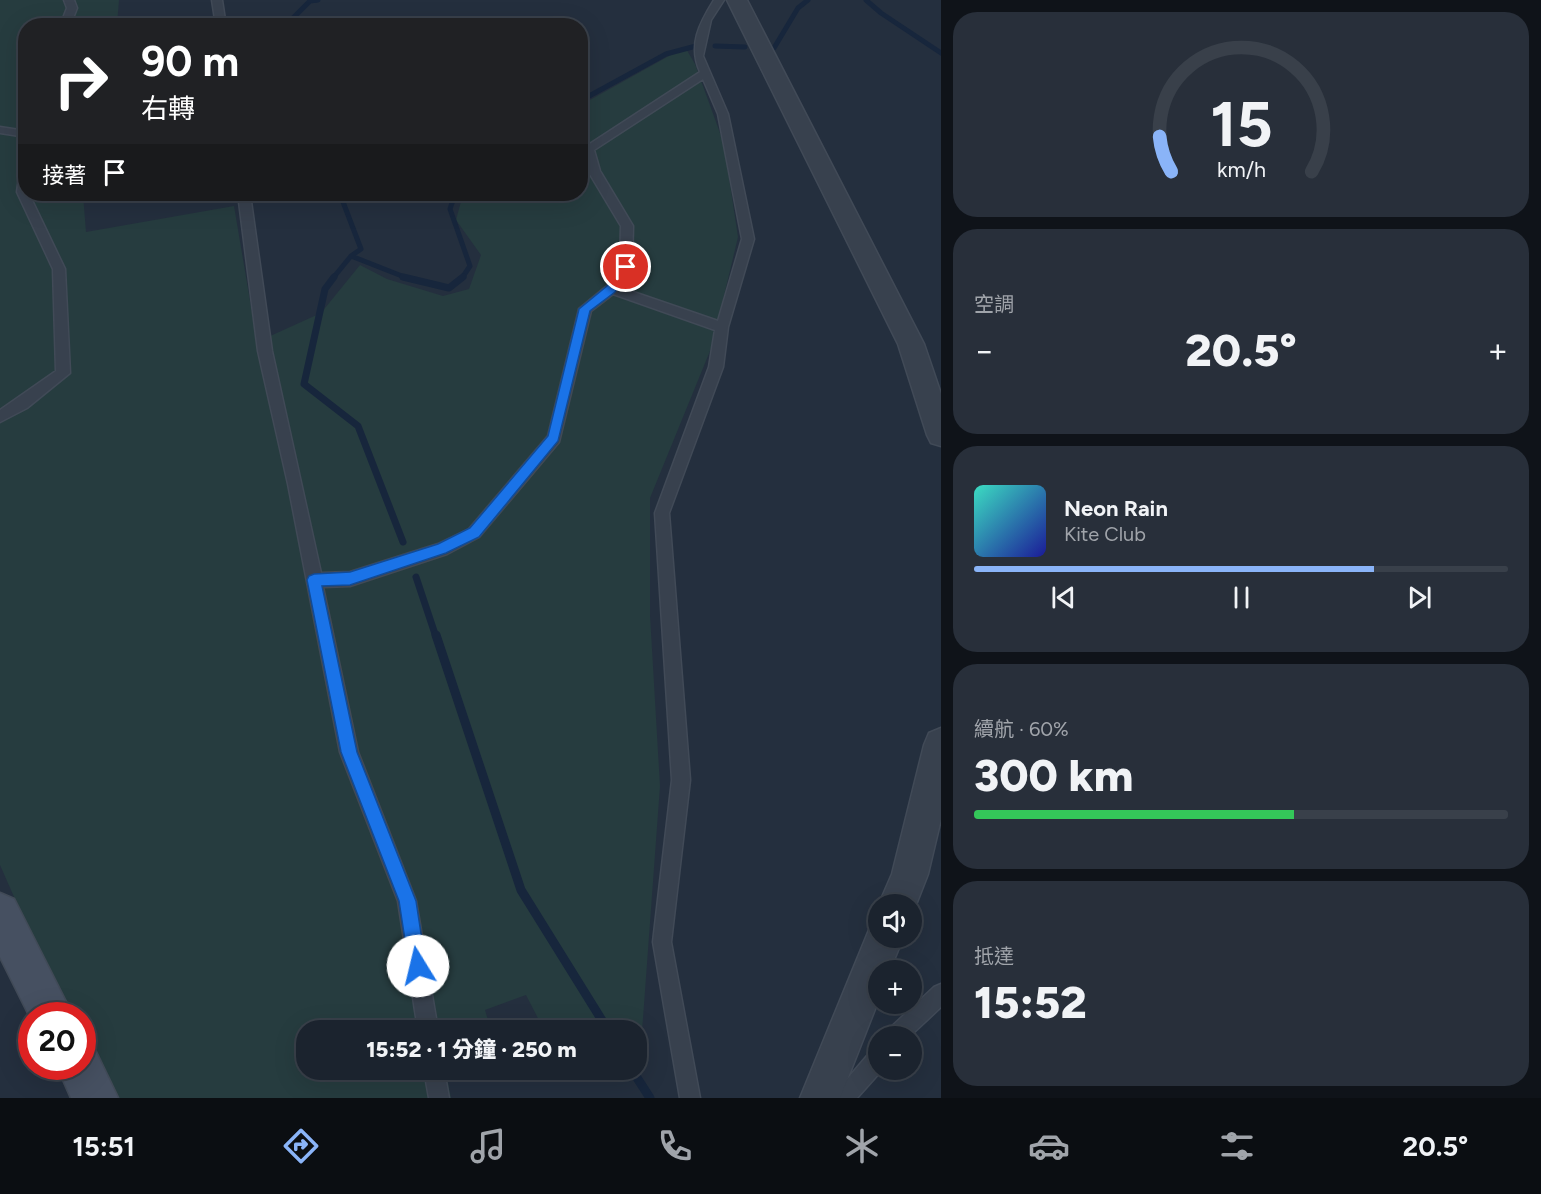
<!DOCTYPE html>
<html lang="zh-TW">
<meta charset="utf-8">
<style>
:root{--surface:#1b232e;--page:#282f3a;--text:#f1f3f6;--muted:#a0a4aa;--line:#39404a;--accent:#8ab4f8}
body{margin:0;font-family:Figtree,"Noto Sans TC",sans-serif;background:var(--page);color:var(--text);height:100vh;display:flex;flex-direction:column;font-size:22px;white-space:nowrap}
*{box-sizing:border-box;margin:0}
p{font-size:20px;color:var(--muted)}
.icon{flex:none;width:33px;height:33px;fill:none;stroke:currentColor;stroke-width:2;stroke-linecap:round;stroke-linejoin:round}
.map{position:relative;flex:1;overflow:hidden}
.panel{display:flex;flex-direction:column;gap:12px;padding:12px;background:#0f1319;width:600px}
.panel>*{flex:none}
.top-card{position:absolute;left:18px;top:18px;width:570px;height:183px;border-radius:24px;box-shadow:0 6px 24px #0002,0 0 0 2px var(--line);background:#202124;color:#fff;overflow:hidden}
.buttons{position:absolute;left:868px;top:894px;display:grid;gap:12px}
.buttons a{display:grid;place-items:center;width:54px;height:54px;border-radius:50%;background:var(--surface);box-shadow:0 6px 24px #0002,0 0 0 2px var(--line);font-size:30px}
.speed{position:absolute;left:18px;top:1002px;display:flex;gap:12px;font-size:30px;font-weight:700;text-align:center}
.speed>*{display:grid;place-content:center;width:78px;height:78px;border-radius:50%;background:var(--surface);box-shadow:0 6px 24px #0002,0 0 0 2px var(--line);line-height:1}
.speed .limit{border:9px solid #d22;background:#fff;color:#111}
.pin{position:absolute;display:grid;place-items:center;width:51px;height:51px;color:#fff;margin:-26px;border:3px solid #fff;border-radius:50%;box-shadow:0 2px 6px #0007}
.me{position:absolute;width:66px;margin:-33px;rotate:351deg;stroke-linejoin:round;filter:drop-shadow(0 0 4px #0008)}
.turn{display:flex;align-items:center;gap:21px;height:126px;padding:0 24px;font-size:27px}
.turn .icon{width:78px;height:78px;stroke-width:2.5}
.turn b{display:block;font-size:42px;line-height:51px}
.then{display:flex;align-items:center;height:57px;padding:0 24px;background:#0003;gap:12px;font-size:22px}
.big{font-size:45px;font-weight:800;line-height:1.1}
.panel .tile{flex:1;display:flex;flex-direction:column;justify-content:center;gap:9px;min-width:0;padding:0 21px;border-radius:24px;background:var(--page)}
.panel .dial{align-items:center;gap:0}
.dial svg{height:156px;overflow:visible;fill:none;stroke:var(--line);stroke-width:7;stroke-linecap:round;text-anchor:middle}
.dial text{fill:var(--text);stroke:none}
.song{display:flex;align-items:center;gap:18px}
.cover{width:72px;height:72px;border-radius:9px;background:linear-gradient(135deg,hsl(170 70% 55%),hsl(240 70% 35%))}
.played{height:6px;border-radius:3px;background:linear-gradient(90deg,var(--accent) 75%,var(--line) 75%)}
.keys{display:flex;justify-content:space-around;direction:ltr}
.heat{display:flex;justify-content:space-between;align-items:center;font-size:33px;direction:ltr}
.charge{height:9px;border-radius:4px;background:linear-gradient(90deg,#34c759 60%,var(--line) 0)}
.trip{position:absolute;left:296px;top:1020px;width:351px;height:60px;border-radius:24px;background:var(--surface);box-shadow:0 6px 24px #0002,0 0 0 2px var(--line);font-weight:800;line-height:60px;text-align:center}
.tabs{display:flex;height:96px;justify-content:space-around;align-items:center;background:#0b0e12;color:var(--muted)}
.tabs .icon{width:42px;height:42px}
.tabs .on{color:var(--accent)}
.tabs b{font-size:27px;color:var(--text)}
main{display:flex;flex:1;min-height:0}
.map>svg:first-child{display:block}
.green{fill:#263c3f}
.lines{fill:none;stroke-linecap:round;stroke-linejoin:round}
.stream-far2{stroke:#17263c;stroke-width:5}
.stream-far1{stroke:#17263c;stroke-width:7}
.stream{stroke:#17263c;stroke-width:9}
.lane-casing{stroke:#414a57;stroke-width:3}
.street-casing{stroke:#414a57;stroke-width:3}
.secondary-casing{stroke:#414a57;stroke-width:3}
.lane{fill:#38414e;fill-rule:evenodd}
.street{fill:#38414e;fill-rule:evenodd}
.secondary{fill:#465061;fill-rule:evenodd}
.route{fill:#1a73e8;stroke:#114b97;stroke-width:1.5}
</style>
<main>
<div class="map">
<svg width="941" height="1098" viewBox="0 0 941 1098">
<rect width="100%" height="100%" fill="#242f3e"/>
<path class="green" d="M0,0H119L117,25L26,26V194H83L86,232L234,206L257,342L321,313L360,265L387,279L443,296L469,289L481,255L456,220L463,194H580L581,105L685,47L695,64L724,144L738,237L712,346L650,498V615L660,786L642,1032L636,1044V1030H602L590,1024L583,1030H544L526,995L485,1010L491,1030H306V1070H466L447,1077L451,1098H108L83,1050L82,1016L66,1015L0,865Z"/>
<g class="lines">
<path class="stream-far2" d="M866,0L881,13L941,53
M285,26L310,1L318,0
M715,46L745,47
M774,48L798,8L808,0
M580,101L666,54L696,46
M340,194L361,249L351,256
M455,194L450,209L470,266L462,278
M333,278L351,256L407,278"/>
<path class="stream-far1" d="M334,277L325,289L304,384L358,426L403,542
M403,277L449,288L463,277
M416,577L436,637"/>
<path class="stream" d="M436,635L521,890L608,1030
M632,1070L650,1098"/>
<defs>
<path id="lane" d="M64,0H74L77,8L70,26H60L67,8Z
M212,0H222L226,26H216Z
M714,0H724L711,20L703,56L728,114L754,239L728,327L723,367L669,513L690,780L671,942L700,1098H680L653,942L672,780L655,513L709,367L715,330L613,294L591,311L559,442L479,537L447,554L350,586L323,587L358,752L416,901L438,1030H418L398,901L340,752L288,484L258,351L238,194H250L272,351L321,573L350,572L438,544L469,529L548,436L579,309L607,286L620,267L621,226L588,171L582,149L700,72C688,45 699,24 714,0ZM703,79L718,114L742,239L718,321L619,287L632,267L633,226L600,171L594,150Z
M0,127L26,131V137L0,133Z
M22,156H26V194H29L65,269L70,373L27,408L0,422V410L56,371L53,269L17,192Z
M941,984V1007L910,1036H886L889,1029L934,987Z
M879,1047V1070H882L857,1098H834L837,1091L872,1050Z
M424,1070H444L449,1098H429Z"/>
<path id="street" d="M727,0H747L924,344L941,394V446L931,443L927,435L898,344Z
M941,728V819L928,874L912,915V904H879L892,874L924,745L929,733Z
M879,921V938H903L890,970H879V999L840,1098H800L871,925Z"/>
<path id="secondary" d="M0,893L14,899L73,1016H32V1021L0,957Z
M82,1045L95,1050L118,1098H71L57,1066H82Z"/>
</defs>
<use href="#lane" class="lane-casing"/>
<use href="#street" class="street-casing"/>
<use href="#secondary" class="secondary-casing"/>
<use href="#lane" class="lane"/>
<use href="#street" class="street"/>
<use href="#secondary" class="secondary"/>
</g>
<path class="route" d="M626,264L631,267L615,292L590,311L558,441L479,537L446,553L350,585L322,586L357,752L416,901L426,966L424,972L418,974L412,972L409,966L399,901L341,752L307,580L309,576L314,574L350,572L438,544L470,528L548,436L579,309L607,286L622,265Z"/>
</svg>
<div class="buttons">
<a><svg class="icon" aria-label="sound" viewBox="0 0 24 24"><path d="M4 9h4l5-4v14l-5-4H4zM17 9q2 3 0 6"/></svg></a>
<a>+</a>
<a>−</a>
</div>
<div class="speed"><div class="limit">20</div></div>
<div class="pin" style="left:626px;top:267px;background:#d93025"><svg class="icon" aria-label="arrive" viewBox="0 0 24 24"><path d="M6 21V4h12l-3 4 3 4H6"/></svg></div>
<svg class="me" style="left:418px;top:966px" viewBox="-20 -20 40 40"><circle r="19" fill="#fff"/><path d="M0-13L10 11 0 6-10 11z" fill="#1a73e8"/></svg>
<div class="trip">15:52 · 1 分鐘 · 250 m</div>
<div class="top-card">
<div class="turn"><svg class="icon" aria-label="right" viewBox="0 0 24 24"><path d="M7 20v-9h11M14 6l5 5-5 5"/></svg><div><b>90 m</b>右轉</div></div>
<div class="then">接著<svg class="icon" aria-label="arrive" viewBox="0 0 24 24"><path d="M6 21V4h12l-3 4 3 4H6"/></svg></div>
</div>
</div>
<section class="panel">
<div class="tile dial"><svg viewBox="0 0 100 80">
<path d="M14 69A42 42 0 1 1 86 69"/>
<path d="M14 69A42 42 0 0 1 8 51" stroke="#8ab4f8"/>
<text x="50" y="56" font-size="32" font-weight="700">15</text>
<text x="50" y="72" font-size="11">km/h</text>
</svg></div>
<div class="tile"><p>空調</p>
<div class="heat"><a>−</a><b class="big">20.5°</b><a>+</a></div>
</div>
<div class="tile">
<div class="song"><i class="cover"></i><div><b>Neon Rain</b><p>Kite Club</p></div></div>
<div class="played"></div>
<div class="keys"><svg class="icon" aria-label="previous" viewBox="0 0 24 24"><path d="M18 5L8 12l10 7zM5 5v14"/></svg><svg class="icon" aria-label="pause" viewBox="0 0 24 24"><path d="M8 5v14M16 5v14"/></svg><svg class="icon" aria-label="next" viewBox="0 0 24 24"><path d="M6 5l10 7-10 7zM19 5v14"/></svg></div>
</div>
<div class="tile"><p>續航 · 60%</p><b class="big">300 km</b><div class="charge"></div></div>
<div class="tile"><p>抵達</p><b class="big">15:52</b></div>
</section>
</main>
<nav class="tabs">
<b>15:51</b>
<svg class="icon on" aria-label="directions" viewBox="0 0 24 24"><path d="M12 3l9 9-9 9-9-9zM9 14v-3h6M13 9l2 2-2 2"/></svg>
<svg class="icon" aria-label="music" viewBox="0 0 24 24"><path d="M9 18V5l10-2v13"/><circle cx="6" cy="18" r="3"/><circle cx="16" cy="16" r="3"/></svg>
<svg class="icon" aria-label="phone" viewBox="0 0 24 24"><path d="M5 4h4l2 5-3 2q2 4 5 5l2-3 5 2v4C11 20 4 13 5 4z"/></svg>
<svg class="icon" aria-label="climate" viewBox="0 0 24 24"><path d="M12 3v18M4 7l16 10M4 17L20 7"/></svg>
<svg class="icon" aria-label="car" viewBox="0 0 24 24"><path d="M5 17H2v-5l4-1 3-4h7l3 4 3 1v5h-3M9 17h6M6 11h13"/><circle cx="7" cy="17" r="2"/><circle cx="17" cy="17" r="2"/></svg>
<svg class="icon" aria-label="filters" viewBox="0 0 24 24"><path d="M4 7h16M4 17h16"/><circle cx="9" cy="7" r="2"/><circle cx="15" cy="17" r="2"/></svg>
<b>20.5°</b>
</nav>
